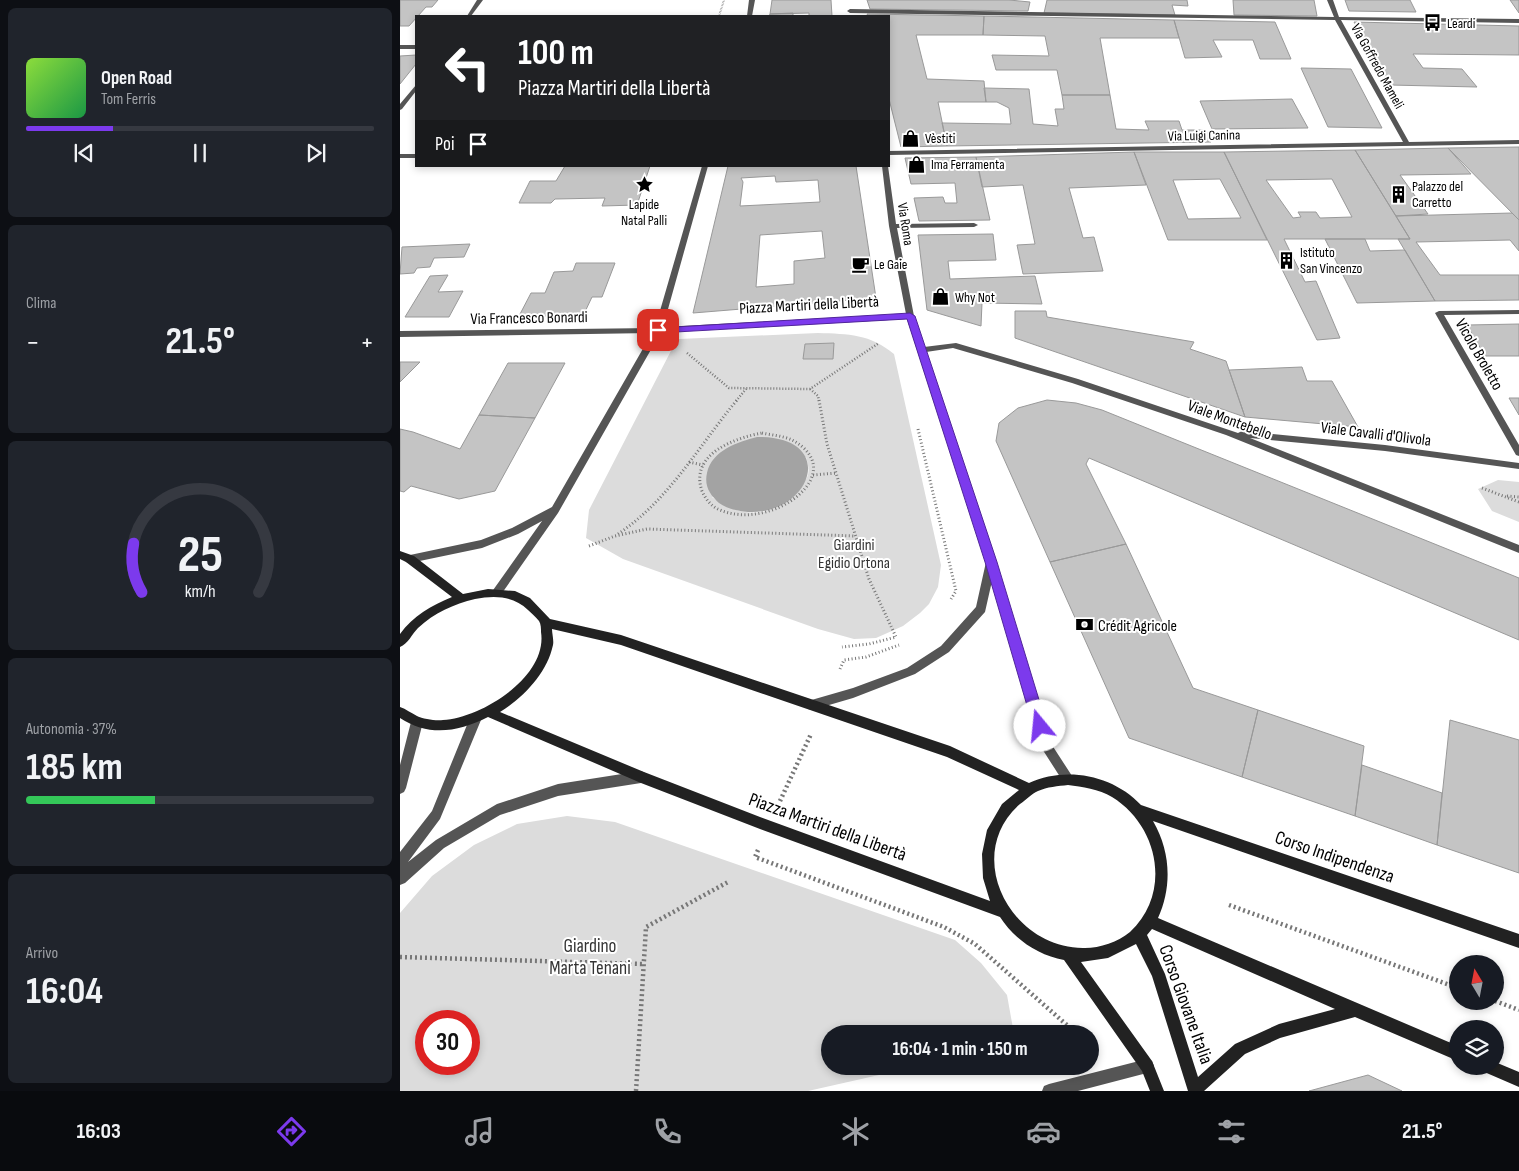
<!DOCTYPE html>
<html lang="it">
<meta charset="utf-8">
<style>
:root{--surface:#171b24;--page:#20242c;--text:#f1f3f6;--muted:#9ea1a6;--line:#363941;--accent:#7c3aed}
body{margin:0;font-family:"Sofia Sans Condensed",sans-serif;background:var(--page);color:var(--text);height:100vh;display:flex;flex-direction:column;font-size:19px;white-space:nowrap}
*{box-sizing:border-box;margin:0}
p{font-size:16px;color:var(--muted)}
.icon{flex:none;width:28px;height:28px;fill:none;stroke:currentColor;stroke-width:2;stroke-linecap:round;stroke-linejoin:round}
.map{position:relative;flex:1;overflow:hidden}
.sheet{display:flex;flex-direction:column;gap:8px;padding:8px;background:#0d0f14;width:400px}
.sheet>*{flex:none}
.top-card{position:absolute;left:15px;top:15px;width:475px;height:152px;border-radius:0px;box-shadow:0 2px 8px #0003;background:#202124;color:#fff;overflow:hidden}
.needle{width:32px;rotate:350deg}
.fabs{position:absolute;left:1049px;top:955px;display:grid;gap:10px}
.fabs a{display:grid;place-items:center;width:55px;height:55px;border-radius:50%;background:var(--surface);box-shadow:0 2px 8px #0003;font-size:25px}
.speed{position:absolute;left:15px;top:1010px;display:flex;gap:10px;font-size:25px;font-weight:700;text-align:center}
.speed>*{display:grid;place-content:center;width:65px;height:65px;border-radius:50%;background:var(--surface);box-shadow:0 2px 8px #0003;line-height:1}
.speed .limit{border:8px solid #d22;background:#fff;color:#111}
.pin{position:absolute;display:grid;place-items:center;width:42px;height:42px;color:#fff;margin:-21px;border-radius:10px;box-shadow:0 2px 8px #0006}
.me{position:absolute;width:55px;margin:-28px;rotate:343deg;stroke-linejoin:round;filter:drop-shadow(0 0 4px #0008)}
.turn{display:flex;align-items:center;gap:18px;height:105px;padding:0 20px;font-size:22px}
.turn .icon{width:65px;height:65px;stroke-width:2.5}
.turn b{display:block;font-size:35px;line-height:42px}
.then{display:flex;align-items:center;height:48px;padding:0 20px;background:#0003;gap:10px;font-size:19px}
.big{font-size:38px;font-weight:700;line-height:1.1}
.sheet .widget{flex:1;display:flex;flex-direction:column;justify-content:center;gap:8px;min-width:0;padding:0 18px;border-radius:8px;background:var(--page)}
.sheet .dial{align-items:center;gap:0}
.dial svg{height:130px;overflow:visible;fill:none;stroke:var(--line);stroke-width:7;stroke-linecap:round;text-anchor:middle}
.dial text{fill:var(--text);stroke:none}
.song{display:flex;align-items:center;gap:15px}
.cover{width:60px;height:60px;border-radius:8px;background:linear-gradient(135deg,hsl(90 70% 55%),hsl(140 70% 35%))}
.played{height:5px;border-radius:2px;background:linear-gradient(90deg,var(--accent) 25%,var(--line) 25%)}
.keys{display:flex;justify-content:space-around;direction:ltr}
.heat{display:flex;justify-content:space-between;align-items:center;font-size:28px;direction:ltr}
.charge{height:8px;border-radius:4px;background:linear-gradient(90deg,#34c759 37%,var(--line) 0)}
.trip{position:absolute;left:421px;top:1025px;width:278px;height:50px;border-radius:25px;background:var(--surface);box-shadow:0 2px 8px #0003;font-weight:700;line-height:50px;text-align:center}
.menu{display:flex;height:80px;justify-content:space-around;align-items:center;background:#090b0e;color:var(--muted)}
.menu .icon{width:35px;height:35px}
.menu .selected{color:var(--accent)}
.menu b{font-size:22px;color:var(--text)}
main{display:flex;flex:1;min-height:0}
.map>svg:first-child{display:block}
.green{fill:#dcdcdc;fill-rule:evenodd}
.water{fill:#a3a3a3}
.building{fill:#c4c4c4;stroke:#999;fill-rule:evenodd}
.lines{fill:none;stroke-linecap:round;stroke-linejoin:round}
.path-far3{stroke:#777;stroke-width:2;stroke-dasharray:0.5 1;stroke-linecap:butt}
.path-far2{stroke:#777;stroke-width:2.5;stroke-dasharray:1 2;stroke-linecap:butt}
.path-far1{stroke:#777;stroke-width:3;stroke-dasharray:1 2.5;stroke-linecap:butt}
.path{stroke:#777;stroke-width:4.5;stroke-dasharray:2 3;stroke-linecap:butt}
.street{fill:#555;fill-rule:evenodd}
.secondary{fill:#222;fill-rule:evenodd}
.route{fill:#7c3aed;stroke:#51269a}
.labels{text-anchor:middle;stroke-width:4;stroke-linejoin:round;paint-order:stroke}
.far-poi-label{font-size:14px;fill:#000;stroke:#fff;text-anchor:start}
.far-street-label{font-size:14px;fill:#000;stroke:#fff}
.street-label{font-size:16px;fill:#000;stroke:#fff}
.park-label{font-size:16px;fill:#333;stroke:#fff}
.poi-label{font-size:16px;fill:#000;stroke:#fff;text-anchor:start}
.near-street-label{font-size:19px;fill:#000;stroke:#fff}
.near-park-label{font-size:19px;fill:#333;stroke:#fff}
</style>
<main>
<section class="sheet">
<div class="widget">
<div class="song"><i class="cover"></i><div><b>Open Road</b><p>Tom Ferris</p></div></div>
<div class="played"></div>
<div class="keys"><svg class="icon" aria-label="previous" viewBox="0 0 24 24"><path d="M18 5L8 12l10 7zM5 5v14"/></svg><svg class="icon" aria-label="pause" viewBox="0 0 24 24"><path d="M8 5v14M16 5v14"/></svg><svg class="icon" aria-label="next" viewBox="0 0 24 24"><path d="M6 5l10 7-10 7zM19 5v14"/></svg></div>
</div>
<div class="widget"><p>Clima</p>
<div class="heat"><a>−</a><b class="big">21.5°</b><a>+</a></div>
</div>
<div class="widget dial"><svg viewBox="0 0 100 80">
<path d="M14 69A42 42 0 1 1 86 69"/>
<path d="M14 69A42 42 0 0 1 9 39" stroke="#7c3aed"/>
<text x="50" y="56" font-size="32" font-weight="700">25</text>
<text x="50" y="72" font-size="11">km/h</text>
</svg></div>
<div class="widget"><p>Autonomia · 37%</p><b class="big">185 km</b><div class="charge"></div></div>
<div class="widget"><p>Arrivo</p><b class="big">16:04</b></div>
</section>
<div class="map">
<svg width="1119" height="1091" viewBox="0 0 1119 1091">
<rect width="100%" height="100%" fill="#fff"/>
<path class="green" d="M418,333C449,334 470,334 494,354L541,565L538,587L529,604L520,613L503,626L476,638L454,639L418,629L223,559L186,538L189,510L275,343L279,339ZM406,457C412,477 407,480 392,493C387,497 381,505 374,508C353,518 328,510 312,497Z
M1098,480L1119,482V522L1092,511L1078,489Z
M167,816L215,822L555,940L581,963L607,995L614,1034H430V1066H519L408,1091H0V913L32,876L74,845L117,824ZM69,1021V1064H26V1021Z"/>
<path class="water" d="M357,437C439,436 412,515 348,512C338,511 327,509 319,503C310,495 304,486 307,473C312,450 338,442 357,437Z"/>
<path class="building" d="M0,0H38L32,7H26L9,26H0Z
M372,0H431L432,16H409V13L370,14Z
M467,0H609L630,2L628,11L470,9Z
M647,0H787L788,6L772,5L775,15L644,13Z
M833,0H914L917,16L834,15Z
M945,0H1010L1016,12L949,11Z
M1110,0H1119V13Z
M393,13V16H369L370,14Z
M467,14L584,16L583,35H516L527,79L584,81L586,102H538L547,146L501,147L489,99V16H468Z
M584,16L774,20L779,38H700L710,95H662L657,70H596L592,55L649,56L645,36L583,35Z
M774,20L875,22L891,59H860L853,40H813L822,57L785,58Z
M954,22L1119,26V55L1013,54L1023,68L1062,69L1077,87L990,85Z
M16,55V64L0,84V56Z
M901,68L951,69L982,128L928,127Z
M584,88L629,89L633,124L658,126L655,109H664L662,95H710L716,129L749,130L745,121H779L782,130H806L811,142L547,146L542,123L611,124L609,108L597,102H586Z
M892,99L908,128L812,129L800,101Z
M1119,147V220L1048,148Z
M1048,148L1071,174L1000,175L1028,214L996,216L955,150Z
M955,150L1010,239H884L905,282L916,281L940,338L917,340L824,152ZM932,179L952,217L920,218L916,212H898L901,217L893,218L866,180Z
M734,152H824L867,240H768ZM820,179L841,218L788,219L773,180Z
M734,152L746,185L669,188L683,238L694,237L703,271L623,274L617,245L635,244L623,185L582,187L576,157Z
M576,157L590,220L519,221L514,198L543,197L545,203H557L555,183L511,184L505,158Z
M165,166H250L237,205L202,206L205,198L155,199L151,203H119L130,181H156Z
M328,166H456L476,298L293,313ZM375,176L376,182L418,180L420,202L340,206L343,182L341,178ZM422,231L425,258L394,261V284L356,287L360,235Z
M1112,213L1119,220V251L1110,240L1016,242L1040,275H1119V300L1035,301L998,239H1010L996,216Z
M593,234L596,260L548,261L550,279L635,276L642,304L582,303L581,326L527,310L518,235Z
M925,239H965L970,251L1005,250L1035,301L957,303Z
M70,244L64,257L34,258L30,267L17,268L14,273L0,274L2,247Z
M176,263H215L202,297H192L183,316H119L131,293H145L154,272L173,271Z
M48,275L38,292L63,291L49,317H5L30,276Z
M615,311H646L647,317L794,342L790,349L826,361L845,417L615,338Z
M1119,324V356H1085L1067,325Z
M434,343L433,359H403L405,344Z
M0,362H20L0,382Z
M108,363H165L135,418L79,415Z
M902,367L907,381H932L958,427L845,417L829,370Z
M1109,398H1119V415Z
M647,400L676,403L702,410L1119,578V640L689,458L686,464L726,544L650,562L596,441L599,423L618,408Z
M79,415L135,418L95,491L59,499L11,486L4,492L0,491V429L13,432L60,449Z
M726,544L793,688L858,710L842,777L729,738L650,562Z
M858,710L964,746L955,816L842,777Z
M1050,720L1119,740V873L1037,845Z
M962,765L1042,793L1037,845L955,816Z
M968,1075L1002,1091H909Z"/>
<g class="lines">
<path class="path-far3" d="M319,16L324,0"/>
<path class="path-far2" d="M287,353L329,388L410,389L479,343
M410,389L418,396L419,401
M336,401L346,389"/>
<path class="path-far1" d="M419,400L427,444L469,579L496,637L469,644L442,647
M518,429L556,591L551,599
M362,433C371,435 384,436 392,440C452,472 373,532 320,510C312,507 306,500 302,491C289,454 335,438 362,433Z
M289,462L303,465
M413,475L437,473
M1082,488L1119,502
M1107,496L1119,497
M218,534C269,500 298,447 337,400
M189,546L215,536L247,529L455,536
M440,669L444,660L466,657L499,645"/>
<path class="path" d="M380,801L411,734
M358,850L355,857L544,927L575,944L677,1034
M829,905L1058,988
M0,957L244,964
M1095,1001L1119,1010
M236,1091L246,927L328,882"/>
<path class="street" d="M77,0H83L71,16H67Z
M349,0H355L352,16H347Z
M927,0H933L939,17L1119,19V23L941,20L1009,142L1119,140V144L489,155V151L1003,142L935,20L450,13L447,11L450,9L934,17Z
M0,45H16V49H0Z
M16,85V91L2,109L0,110V104Z
M0,154H16V158H0Z
M302,166H308L263,327L506,314L489,226L482,166H488L496,224L574,223L578,225L574,227L497,228L514,316L524,347L556,343L678,379L838,433L842,431L985,445L1119,463V469L985,451L850,438L1119,545V553L826,435L672,383L553,348L526,352L596,561L650,742L674,779L672,783L668,785L664,783L639,744L592,581L585,612L549,652L515,674L453,698L412,710L408,709L406,705L408,701L453,688L507,668L541,646L576,607L586,562L507,319L261,332L158,513L100,596L96,597L92,596L91,593L142,521L118,534L82,548L10,563L6,562L5,559L6,556L10,555L81,540L112,528L152,507L252,333L0,337V331L255,328Z
M1119,310V314L1044,315L1119,445V456L1116,455L1035,313L1039,311Z
M75,715L79,716L81,720L40,819L8,862L36,840L97,804L158,784L241,771L245,773L247,777L245,781L241,783L158,796L100,815L44,848L5,883L0,885V852L32,811L69,720L71,716Z
M17,717L21,718L23,722L6,788L4,792L0,794V765L11,722L13,718Z
M747,1059L752,1061L754,1066L752,1071L747,1073L678,1091H642L644,1086L649,1084Z"/>
<path class="secondary" d="M0,551L14,556L63,594L88,589L115,591L130,598L150,619L221,635L550,746L629,783C666,766 713,775 741,805L1119,934V948L753,821C771,852 772,887 758,918L1058,1046V1061L955,1017L880,1038L845,1054L804,1091H788L752,976L736,944L708,958L681,962L752,1061L764,1091H750L742,1071L664,960C638,955 614,939 600,917L360,829L241,783L88,717C58,732 29,737 0,718V707C6,709 11,713 17,716C23,719 36,721 43,720C81,718 148,677 141,632C141,629 141,624 139,621C136,617 132,614 128,610C114,596 95,595 75,599C54,604 34,613 18,628C12,634 8,644 0,647V634C13,616 32,605 52,597L6,562L0,559ZM152,629L221,645L547,757L619,790L602,804L587,830L582,854L583,878L590,901L360,817L244,772L100,712C124,697 147,673 153,645C154,640 152,634 152,629ZM668,785C682,787 699,789 712,797C759,826 772,893 730,932C718,942 700,948 685,948C612,950 561,856 620,804C626,800 631,794 638,791C647,787 658,786 668,785ZM752,929L935,1009L879,1024L835,1044L798,1077L765,974L747,935Z
M1095,1062L1119,1072V1087L1082,1071L1080,1066H1095Z"/>
</g>
<path class="route" d="M510,313L515,316L597,562L647,726L645,731L640,732L635,731L633,726L585,562L507,319L258,333L253,330L258,328Z"/>
<defs>
<symbol id="bus-bare" viewBox="-9 -9 18 18"><path d="M-5-6H5V4H4V6H2V4H-2V6H-4V4H-5ZM-3.5-4V0h7V-4ZM-3.5 1.2v1.5H-2V1.2ZM2 1.2v1.5H3.5V1.2Z" fill="#000" stroke="#fff" stroke-width="2.5" paint-order="stroke"/></symbol>
<symbol id="shop-bare" viewBox="-9 -9 18 18"><path d="M-5-2.5h2.3a2.7 3.5 0 0 1 5.4 0H5L5.5 6h-11ZM-1.5-2.5h3a1.5 2.3 0 0 0-3 0Z" fill="#000" stroke="#fff" stroke-width="2.5" paint-order="stroke"/></symbol>
<symbol id="sight-bare" viewBox="-9 -9 18 18"><path d="M0-6L1.8-2.2L6-1.7L2.9 1.2L3.7 5.4L0 3.3L-3.7 5.4L-2.9 1.2L-6-1.7L-1.8-2.2Z" fill="#000" stroke="#fff" stroke-width="2.5" paint-order="stroke"/></symbol>
<symbol id="building-bare" viewBox="-9 -9 18 18"><path d="M-4-6H4V6H1V3H-1V6H-4ZM-2.5-4.3h1.7v1.8h-1.7ZM.8-4.3h1.7v1.8H.8ZM-2.5-1h1.7V.8h-1.7ZM.8-1h1.7V.8H.8Z" fill="#000" stroke="#fff" stroke-width="2.5" paint-order="stroke"/></symbol>
<symbol id="cafe-bare" viewBox="-9 -9 18 18"><path d="M-5.5-4.5H6V0H3Q3 3.5 0 3.5H-2.5Q-5.5 3.5-5.5 0ZM3-3.2v2h1.7v-2ZM-6 4.5H4V6H-6Z" fill="#000" stroke="#fff" stroke-width="2.5" paint-order="stroke"/></symbol>
<symbol id="bank-bare" viewBox="-9 -9 18 18"><path d="M-6-4H6V4H-6ZM0-2.3a2.3 2.3 0 1 0 0 4.6a2.3 2.3 0 1 0 0-4.6Z" fill="#000" stroke="#fff" stroke-width="2.5" paint-order="stroke"/></symbol>
</defs>
<g fill-rule="evenodd">
<use href="#bus-bare" x="1020" y="10" width="25" height="25"/>
<use href="#shop-bare" x="498" y="126" width="25" height="25"/>
<use href="#shop-bare" x="504" y="152" width="25" height="25"/>
<use href="#sight-bare" x="232" y="172" width="25" height="25"/>
<use href="#building-bare" x="986" y="182" width="25" height="25"/>
<use href="#building-bare" x="874" y="248" width="25" height="25"/>
<use href="#cafe-bare" x="448" y="252" width="25" height="25"/>
<use href="#shop-bare" x="528" y="284" width="25" height="25"/>
<use href="#bank-bare" x="672" y="612" width="25" height="25"/>
</g>
<g class="labels">
<g class="far-poi-label">
<text x="1047" y="28">Leardi</text>
<text x="525" y="143">Vèstiti</text>
<text x="531" y="169">Ima Ferramenta</text>
<text x="1012" y="191">Palazzo del<tspan x="1012" dy="16">Carretto</tspan></text>
<text x="244" y="209" text-anchor="middle">Lapide<tspan x="244" dy="16">Natal Palli</tspan></text>
<text x="900" y="257">Istituto<tspan x="900" dy="16">San Vincenzo</tspan></text>
<text x="474" y="269">Le Gaie</text>
<text x="555" y="302">Why Not</text>
</g>
<g class="far-street-label">
<text transform="translate(978 66) rotate(61)" y="5">Via Goffredo Mameli</text>
<text transform="translate(804 135) rotate(-1)" y="5">Via Luigi Canina</text>
<text transform="translate(506 224) rotate(81)" y="5">Via Roma</text>
</g>
<g class="street-label">
<text transform="translate(409 304) rotate(-3)" y="6">Piazza Martiri della Libertà</text>
<text transform="translate(129 317) rotate(-1)" y="6">Via Francesco Bonardi</text>
<text transform="translate(1080 354) rotate(60)" y="6">Vicolo Broletto</text>
<text transform="translate(830 419) rotate(20)" y="6">Viale Montebello</text>
<text transform="translate(976 433) rotate(7)" y="6">Viale Cavalli d'Olivola</text>
</g>
<g class="park-label">
<text x="454" y="550">Giardini<tspan x="454" dy="18">Egidio Ortona</tspan></text>
</g>
<g class="poi-label">
<text x="698" y="631">Crédit Agricole</text>
</g>
<g class="near-street-label">
<text transform="translate(428 826) rotate(20)" y="7">Piazza Martiri della Libertà</text>
<text transform="translate(935 856) rotate(19)" y="7">Corso Indipendenza</text>
<text transform="translate(787 1004) rotate(70)" y="7">Corso Giovane Italia</text>
</g>
<g class="near-park-label">
<text x="190" y="952">Giardino<tspan x="190" dy="22">Marta Tenani</tspan></text>
</g>
</g>
</svg>
<div class="fabs">
<a><svg class="needle" viewBox="-14 -14 28 28"><path d="M0-13l5 13h-10z" fill="#e53935"/><path d="M0 13l5-13h-10z" fill="#9ea1a6"/></svg></a>
<a><svg class="icon" aria-label="layers" viewBox="0 0 24 24"><path d="M12 4l9 5-9 5-9-5zM3 14l9 5 9-5"/></svg></a>
</div>
<div class="speed"><div class="limit">30</div></div>
<div class="pin" style="left:258px;top:330px;background:#d93025"><svg class="icon" aria-label="arrive" viewBox="0 0 24 24"><path d="M6 21V4h12l-3 4 3 4H6"/></svg></div>
<svg class="me" style="left:640px;top:726px" viewBox="-20 -20 40 40"><circle r="19" fill="#fff"/><path d="M0-13L10 11 0 6-10 11z" fill="#7c3aed"/></svg>
<div class="trip">16:04 · 1 min · 150 m</div>
<div class="top-card">
<div class="turn"><svg class="icon" aria-label="left" viewBox="0 0 24 24"><path d="M17 20v-9H6M10 6l-5 5 5 5"/></svg><div><b>100 m</b>Piazza Martiri della Libertà</div></div>
<div class="then">Poi<svg class="icon" aria-label="arrive" viewBox="0 0 24 24"><path d="M6 21V4h12l-3 4 3 4H6"/></svg></div>
</div>
</div>
</main>
<nav class="menu">
<b>16:03</b>
<svg class="icon selected" aria-label="directions" viewBox="0 0 24 24"><path d="M12 3l9 9-9 9-9-9zM9 14v-3h6M13 9l2 2-2 2"/></svg>
<svg class="icon" aria-label="music" viewBox="0 0 24 24"><path d="M9 18V5l10-2v13"/><circle cx="6" cy="18" r="3"/><circle cx="16" cy="16" r="3"/></svg>
<svg class="icon" aria-label="phone" viewBox="0 0 24 24"><path d="M5 4h4l2 5-3 2q2 4 5 5l2-3 5 2v4C11 20 4 13 5 4z"/></svg>
<svg class="icon" aria-label="climate" viewBox="0 0 24 24"><path d="M12 3v18M4 7l16 10M4 17L20 7"/></svg>
<svg class="icon" aria-label="car" viewBox="0 0 24 24"><path d="M5 17H2v-5l4-1 3-4h7l3 4 3 1v5h-3M9 17h6M6 11h13"/><circle cx="7" cy="17" r="2"/><circle cx="17" cy="17" r="2"/></svg>
<svg class="icon" aria-label="filters" viewBox="0 0 24 24"><path d="M4 7h16M4 17h16"/><circle cx="9" cy="7" r="2"/><circle cx="15" cy="17" r="2"/></svg>
<b>21.5°</b>
</nav>
